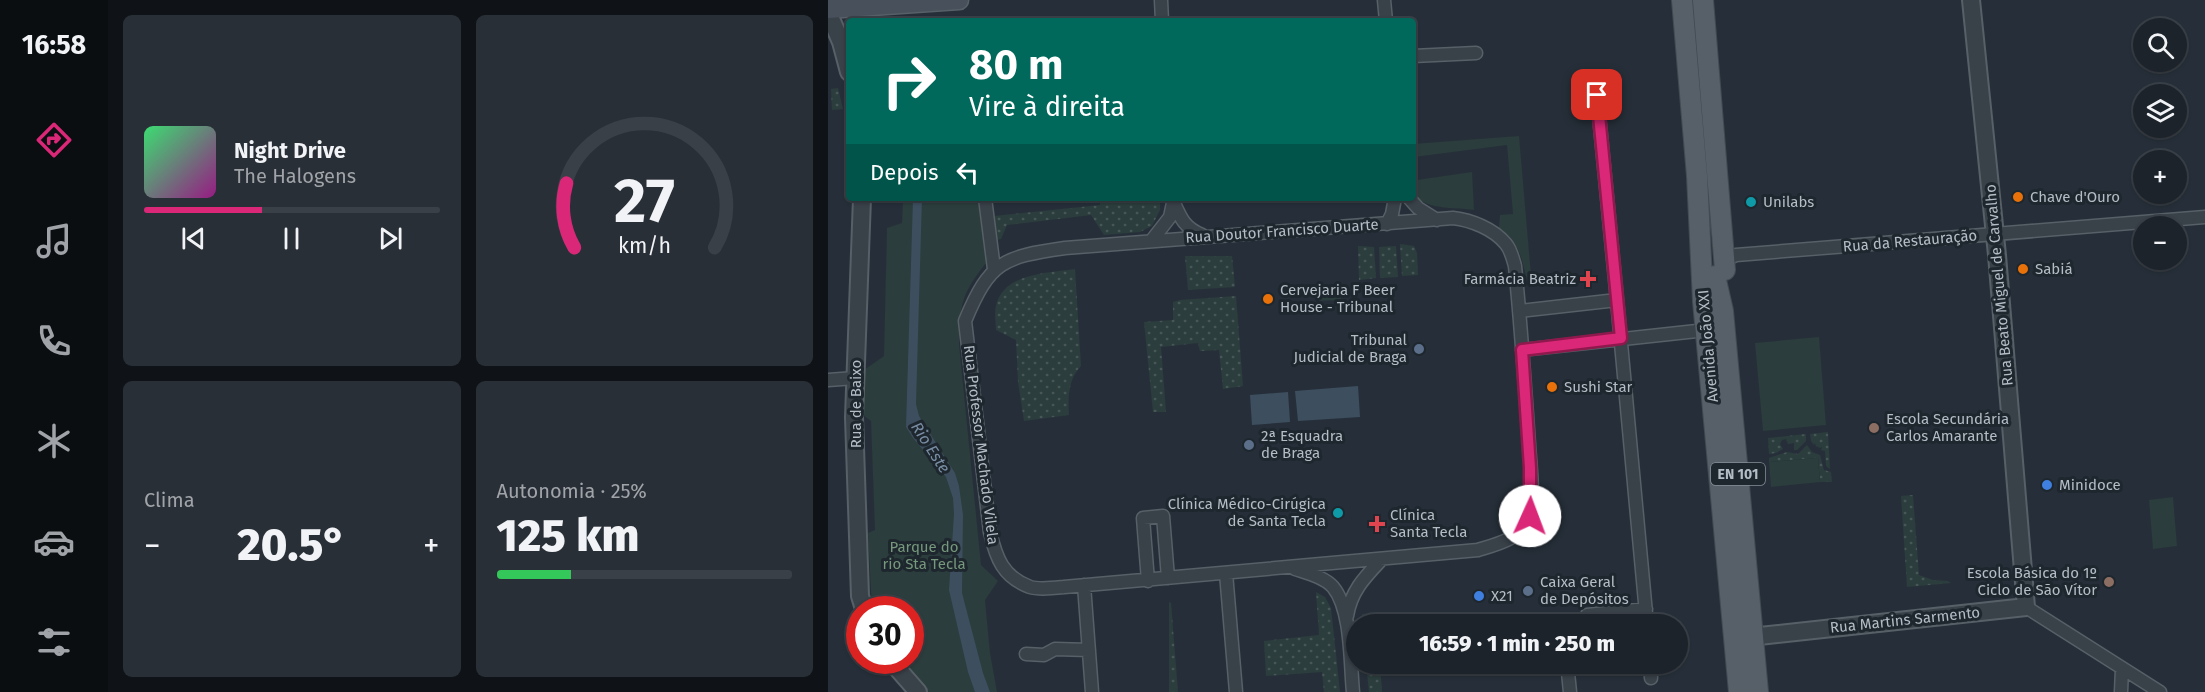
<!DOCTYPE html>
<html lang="pt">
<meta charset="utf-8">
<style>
:root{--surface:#1c232b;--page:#292f37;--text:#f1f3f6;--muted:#a0a4a9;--line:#3a4047;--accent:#db2777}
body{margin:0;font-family:"Fira Sans",sans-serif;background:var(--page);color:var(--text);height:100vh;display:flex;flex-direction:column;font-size:22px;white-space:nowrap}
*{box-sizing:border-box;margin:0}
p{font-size:20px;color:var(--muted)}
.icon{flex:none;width:33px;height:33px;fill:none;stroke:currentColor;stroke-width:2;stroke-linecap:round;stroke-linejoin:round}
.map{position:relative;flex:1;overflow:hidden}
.sheet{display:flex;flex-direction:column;gap:15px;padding:15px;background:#0f1318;width:720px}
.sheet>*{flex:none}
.top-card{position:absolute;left:18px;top:18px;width:570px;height:183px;border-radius:6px;box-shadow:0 2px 4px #0004,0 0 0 2px var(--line);background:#00695c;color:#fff;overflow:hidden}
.fabs{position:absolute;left:1305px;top:18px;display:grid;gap:12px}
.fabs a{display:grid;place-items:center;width:54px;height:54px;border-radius:50%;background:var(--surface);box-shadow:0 2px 4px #0004,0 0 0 2px var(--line);font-size:30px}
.speed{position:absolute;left:18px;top:596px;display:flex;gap:12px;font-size:30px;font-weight:700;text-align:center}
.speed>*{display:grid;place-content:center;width:78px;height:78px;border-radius:50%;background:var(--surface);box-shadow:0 2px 4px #0004,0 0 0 2px var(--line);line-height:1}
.speed .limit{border:9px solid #d22;background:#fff;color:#111}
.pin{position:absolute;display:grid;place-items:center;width:51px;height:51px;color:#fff;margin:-26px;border-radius:12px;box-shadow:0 3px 9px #0006}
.me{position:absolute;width:66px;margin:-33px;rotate:2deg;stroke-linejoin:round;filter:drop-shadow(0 0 4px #0008)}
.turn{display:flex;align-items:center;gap:21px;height:126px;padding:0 24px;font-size:27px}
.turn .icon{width:78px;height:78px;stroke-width:2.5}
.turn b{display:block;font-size:42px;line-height:51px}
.then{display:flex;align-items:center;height:57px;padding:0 24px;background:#0003;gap:12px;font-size:22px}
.big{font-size:45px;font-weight:800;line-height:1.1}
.sheet .widget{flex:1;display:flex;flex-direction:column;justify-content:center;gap:9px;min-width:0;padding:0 21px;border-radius:9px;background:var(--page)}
.sheet .dial{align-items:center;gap:0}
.dial svg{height:156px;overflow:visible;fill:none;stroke:var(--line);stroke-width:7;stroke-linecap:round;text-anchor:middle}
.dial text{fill:var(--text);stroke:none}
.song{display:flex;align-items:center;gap:18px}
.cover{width:72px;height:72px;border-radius:9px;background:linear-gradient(135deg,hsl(140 70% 55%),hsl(310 70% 35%))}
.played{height:6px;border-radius:3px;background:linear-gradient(90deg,var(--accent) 40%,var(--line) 40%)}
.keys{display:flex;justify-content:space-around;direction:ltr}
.heat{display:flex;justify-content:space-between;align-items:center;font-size:33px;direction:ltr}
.charge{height:9px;border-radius:4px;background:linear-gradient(90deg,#34c759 25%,var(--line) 0)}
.sheet .tiles{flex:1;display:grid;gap:15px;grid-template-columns:repeat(2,1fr)}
.trip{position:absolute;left:518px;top:614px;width:342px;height:60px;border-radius:30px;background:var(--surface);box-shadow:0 2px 4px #0004,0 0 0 2px var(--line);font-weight:800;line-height:60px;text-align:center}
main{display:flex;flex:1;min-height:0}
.tab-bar{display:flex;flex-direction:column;width:108px;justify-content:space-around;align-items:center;background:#0b0e11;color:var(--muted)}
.tab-bar .icon{width:42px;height:42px}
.tab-bar .selected{color:var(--accent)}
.tab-bar b{font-size:27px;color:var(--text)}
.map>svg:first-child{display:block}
.grass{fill:url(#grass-dots)}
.park{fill:#2b3d3c}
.water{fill:#3d4e5f}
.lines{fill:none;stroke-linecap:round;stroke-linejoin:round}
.minor-casing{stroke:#575f67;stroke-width:15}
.tertiary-casing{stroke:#575f67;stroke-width:20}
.secondary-casing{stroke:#575f67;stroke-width:21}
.primary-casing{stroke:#424a52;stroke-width:22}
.minor{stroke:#394149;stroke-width:12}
.tertiary{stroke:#394149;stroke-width:16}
.secondary{stroke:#48505c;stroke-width:18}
.primary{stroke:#576069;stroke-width:20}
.route-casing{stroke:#8e194d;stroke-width:15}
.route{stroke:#db2777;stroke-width:10}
.food-dot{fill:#e8710a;stroke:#1e262e;stroke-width:2}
.culture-dot{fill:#0f9aa8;stroke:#1e262e;stroke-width:2}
.health-dot{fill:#e0444e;stroke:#1e262e;stroke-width:2}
.service-dot{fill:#5c6f8a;stroke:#1e262e;stroke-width:2}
.education-dot{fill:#8d6e63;stroke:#1e262e;stroke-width:2}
.shop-dot{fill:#3f7fe0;stroke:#1e262e;stroke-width:2}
.labels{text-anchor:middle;stroke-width:6;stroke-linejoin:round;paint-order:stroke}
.shield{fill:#1e262e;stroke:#878f98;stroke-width:1.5}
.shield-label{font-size:14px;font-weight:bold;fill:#b4bcc5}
.poi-label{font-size:15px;fill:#b4bcc5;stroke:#1e262e;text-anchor:start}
.street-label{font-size:15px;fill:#b4bcc5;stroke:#1e262e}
.park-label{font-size:15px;fill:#76987c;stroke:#1e262e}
.water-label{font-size:16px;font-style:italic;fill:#798ea4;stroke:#1e262e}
</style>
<main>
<nav class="tab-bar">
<b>16:58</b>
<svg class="icon selected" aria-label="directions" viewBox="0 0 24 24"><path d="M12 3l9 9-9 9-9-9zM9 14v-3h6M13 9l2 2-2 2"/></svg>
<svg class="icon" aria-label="music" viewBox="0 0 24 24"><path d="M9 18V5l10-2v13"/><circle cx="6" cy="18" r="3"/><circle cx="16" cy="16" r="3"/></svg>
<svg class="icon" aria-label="phone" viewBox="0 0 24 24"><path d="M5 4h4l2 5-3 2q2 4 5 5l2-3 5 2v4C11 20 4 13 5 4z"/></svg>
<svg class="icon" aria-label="climate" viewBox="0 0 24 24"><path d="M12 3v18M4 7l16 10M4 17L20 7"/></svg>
<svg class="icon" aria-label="car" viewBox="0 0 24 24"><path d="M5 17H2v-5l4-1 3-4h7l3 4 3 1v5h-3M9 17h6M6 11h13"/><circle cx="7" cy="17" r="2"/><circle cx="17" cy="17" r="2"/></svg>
<svg class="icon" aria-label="filters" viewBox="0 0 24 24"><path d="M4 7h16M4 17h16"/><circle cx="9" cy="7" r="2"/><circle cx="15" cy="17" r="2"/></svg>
</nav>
<section class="sheet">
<div class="tiles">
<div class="widget">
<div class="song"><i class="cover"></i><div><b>Night Drive</b><p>The Halogens</p></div></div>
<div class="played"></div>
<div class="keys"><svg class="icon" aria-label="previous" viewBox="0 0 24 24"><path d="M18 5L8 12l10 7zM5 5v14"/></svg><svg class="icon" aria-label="pause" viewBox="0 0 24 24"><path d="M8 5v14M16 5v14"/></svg><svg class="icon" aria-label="next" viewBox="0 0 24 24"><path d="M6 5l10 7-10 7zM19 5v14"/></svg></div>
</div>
<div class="widget dial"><svg viewBox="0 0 100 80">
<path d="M14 69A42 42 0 1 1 86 69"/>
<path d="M14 69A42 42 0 0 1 10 36" stroke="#db2777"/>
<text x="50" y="56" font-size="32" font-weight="700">27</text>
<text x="50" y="72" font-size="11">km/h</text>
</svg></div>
<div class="widget"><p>Clima</p>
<div class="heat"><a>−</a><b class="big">20.5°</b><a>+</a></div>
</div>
<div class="widget"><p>Autonomia · 25%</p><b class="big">125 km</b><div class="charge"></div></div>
</div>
</section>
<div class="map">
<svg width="1377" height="692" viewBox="0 0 1377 692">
<defs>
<pattern id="grass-dots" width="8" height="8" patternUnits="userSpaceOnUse" patternTransform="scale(1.5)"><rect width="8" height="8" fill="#2b3d3c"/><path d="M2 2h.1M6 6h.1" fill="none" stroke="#475757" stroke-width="1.8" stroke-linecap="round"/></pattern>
</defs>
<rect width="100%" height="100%" fill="#262f39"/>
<path class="grass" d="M10,88L15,109L4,110L3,89Z
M272,198H332V210L324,226L312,232L276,235L263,215L179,225L173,239L168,240L166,216L272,205Z
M572,244L586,246L589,253L590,275L574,276Z
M530,246L546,247L548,278L531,280Z
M568,246L570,277L552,278L551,247Z
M357,256H404L407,287L360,290Z
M247,269L253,366C240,379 240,398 241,415L196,421L190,382L188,340L168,330C168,323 166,313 168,306C175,273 220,273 247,269Z
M408,296L415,386L395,389L391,350L372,351L370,343L333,347L338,412H325L316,322L345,320V302L352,300Z
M1000,432L1002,469L998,466L997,451L993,450L994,447L992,448L988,446L987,443L986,445L983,441L982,434Z
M978,434V441L969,450H966V443L960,444L958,439L954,440L952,444L955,449L948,453L941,454L940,438Z
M979,445L984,452L992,455L996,470L1003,472L1004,482H992L990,458L941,462V458L959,452L970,454Z
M1085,495L1091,575L1105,580L1120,581L1123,583L1079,587L1073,496Z
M488,592L497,597L503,608L512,692H496L494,672L438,676L436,641L491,635Z
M341,602L343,603L350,692H341Z
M548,613L549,624H535L534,614Z
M538,663H552L554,692H541Z"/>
<path class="park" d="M691,136L704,287L700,284C694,261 692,241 671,228L672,215L685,214L679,145L586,157L585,144Z
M644,172L646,210C630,207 590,211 585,190C584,186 585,180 585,175H588L589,180Z
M75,198H150L158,263C133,295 132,304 131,344L153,565L170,581L157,600L162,653L169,692H101L86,679L72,660H82V609H44L40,533L47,530L43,421L35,415L36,370L56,356L59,228L74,223Z
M512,286L513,300L489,301L488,288Z
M991,337L998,425L935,431L927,343Z
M990,458L992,482L943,487L941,462Z
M1345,497L1349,546L1325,549L1321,500Z"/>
<path class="water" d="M85,198H94L88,404L91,416L127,473L131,486L135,515L134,593L155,673L162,692H147L140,672L121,590L126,514L125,498L118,477L85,438L78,427Z
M530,386L532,417L470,421L467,391Z
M460,392L462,422L424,425L422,395Z"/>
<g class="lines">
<defs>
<path id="minor" d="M333,0L334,21
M556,0L558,21
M585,56L648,53
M769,95L789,300
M157,198L166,269
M581,198L590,208L609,220
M346,203C353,219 357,228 374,235
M625,218C643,220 666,229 678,244C683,250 685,259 687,266C693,326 697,385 701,444C702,462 707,501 701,517C693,539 670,544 650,550L236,587C226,588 211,590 202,587C175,577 168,558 162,532L137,321C162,261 175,257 237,248Z
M559,224L564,214L567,198
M324,240L342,217L346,198
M896,260L908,255L1377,217
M691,311L789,300L819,624
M694,350L878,330
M0,380L27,378
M467,569C479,573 496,577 505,587C524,610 522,663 525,692
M398,573L408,692
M320,581L315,518L335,516L340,578
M256,585L264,692
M1198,607L1332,692
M759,615L818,609
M519,616C523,591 537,577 553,560
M198,654L216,655L227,649L261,650
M739,663L742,692
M822,663L823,678
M1293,692L1294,669"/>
<path id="tertiary" d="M0,12L13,42L21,72
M34,198L26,417L32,596L36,609
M913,638L1198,607L1169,255L1143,0
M62,660L90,692"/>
<path id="secondary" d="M0,9L131,0"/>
<path id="primary" d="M854,0L869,176L875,301L911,692
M875,0L897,270
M887,276L895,311L930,692"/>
</defs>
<use href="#minor" class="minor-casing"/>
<use href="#tertiary" class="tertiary-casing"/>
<use href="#secondary" class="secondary-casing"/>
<use href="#primary" class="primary-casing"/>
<use href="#minor" class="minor"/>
<use href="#tertiary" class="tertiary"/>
<use href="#secondary" class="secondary"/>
<use href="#primary" class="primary"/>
</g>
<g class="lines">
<defs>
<path id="route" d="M702,516V468L694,350L793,338L769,95"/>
</defs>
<use href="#route" class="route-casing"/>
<use href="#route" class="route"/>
</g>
<g class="food-dot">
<circle cx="1190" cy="197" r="6"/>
<circle cx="1195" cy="269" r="6"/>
<circle cx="440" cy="299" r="6"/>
<circle cx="724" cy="387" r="6"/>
</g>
<g class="culture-dot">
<circle cx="923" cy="202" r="6"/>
<circle cx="510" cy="513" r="6"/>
</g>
<g class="health-dot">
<path d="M757 270h6v6h6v6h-6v6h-6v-6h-6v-6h6z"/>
<path d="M546 515h6v6h6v6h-6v6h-6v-6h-6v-6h6z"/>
</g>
<g class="service-dot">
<circle cx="591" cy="349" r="6"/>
<circle cx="421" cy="445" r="6"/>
<circle cx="700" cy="591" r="6"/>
</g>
<g class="education-dot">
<circle cx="1046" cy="428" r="6"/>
<circle cx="1281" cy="582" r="6"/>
</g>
<g class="shop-dot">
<circle cx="1219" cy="485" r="6"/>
<circle cx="651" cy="596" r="6"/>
</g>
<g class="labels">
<rect class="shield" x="883" y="463" width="54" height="22" rx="4.5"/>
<g class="shield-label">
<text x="910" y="479">EN 101</text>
</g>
<g class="poi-label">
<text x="1202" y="202">Chave d'Ouro</text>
<text x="935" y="207">Unilabs</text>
<text x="1207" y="274">Sabiá</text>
<text x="748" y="284" text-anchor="end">Farmácia Beatriz</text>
<text x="452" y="295">Cervejaria F Beer<tspan x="452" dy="17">House - Tribunal</tspan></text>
<text x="579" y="345" text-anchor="end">Tribunal<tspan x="579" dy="17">Judicial de Braga</tspan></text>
<text x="736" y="392">Sushi Star</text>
<text x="1058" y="424">Escola Secundária<tspan x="1058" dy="17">Carlos Amarante</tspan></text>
<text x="433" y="441">2ª Esquadra<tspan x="433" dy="17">de Braga</tspan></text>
<text x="1231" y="490">Minidoce</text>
<text x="498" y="509" text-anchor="end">Clínica Médico-Cirúgica<tspan x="498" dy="17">de Santa Tecla</tspan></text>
<text x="562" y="520">Clínica<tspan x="562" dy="17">Santa Tecla</tspan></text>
<text x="1269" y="578" text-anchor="end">Escola Básica do 1º<tspan x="1269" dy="17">Ciclo de São Vítor</tspan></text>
<text x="712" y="587">Caixa Geral<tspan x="712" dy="17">de Depósitos</tspan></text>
<text x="663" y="601">X21</text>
</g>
<g class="street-label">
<text transform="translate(454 231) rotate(-4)" y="5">Rua Doutor Francisco Duarte</text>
<text transform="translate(1082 241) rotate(-5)" y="5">Rua da Restauração</text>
<text transform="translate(1171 285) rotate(-95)" y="5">Rua Beato Miguel de Carvalho</text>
<text transform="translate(880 346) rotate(-95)" y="5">Avenida João XXI</text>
<text transform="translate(28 404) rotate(-90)" y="5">Rua de Baixo</text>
<text transform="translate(153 445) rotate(83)" y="5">Rua Professor Machado Vilela</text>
<text transform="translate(1077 620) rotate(-6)" y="5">Rua Martins Sarmento</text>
</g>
<g class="park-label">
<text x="96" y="552">Parque do<tspan x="96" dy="17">rio Sta Tecla</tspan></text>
</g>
<g class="water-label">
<text transform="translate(103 447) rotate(57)" y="6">Rio Este</text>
</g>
</g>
</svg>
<div class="fabs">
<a><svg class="icon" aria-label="search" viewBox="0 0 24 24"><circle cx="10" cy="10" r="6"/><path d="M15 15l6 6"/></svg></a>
<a><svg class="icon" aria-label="layers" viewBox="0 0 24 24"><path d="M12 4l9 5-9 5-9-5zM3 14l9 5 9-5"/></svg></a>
<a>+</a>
<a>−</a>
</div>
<div class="speed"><div class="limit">30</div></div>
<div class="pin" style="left:769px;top:95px;background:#d93025"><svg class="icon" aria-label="arrive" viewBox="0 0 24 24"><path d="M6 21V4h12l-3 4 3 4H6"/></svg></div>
<svg class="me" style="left:702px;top:516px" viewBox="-20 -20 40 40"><circle r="19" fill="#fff"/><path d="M0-13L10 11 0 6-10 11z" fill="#db2777"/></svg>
<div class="trip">16:59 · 1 min · 250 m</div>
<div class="top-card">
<div class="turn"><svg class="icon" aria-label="right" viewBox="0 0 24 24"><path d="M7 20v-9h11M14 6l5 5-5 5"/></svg><div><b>80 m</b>Vire à direita</div></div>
<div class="then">Depois<svg class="icon" aria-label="left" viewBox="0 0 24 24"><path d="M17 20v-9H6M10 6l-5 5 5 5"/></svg></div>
</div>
</div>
</main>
